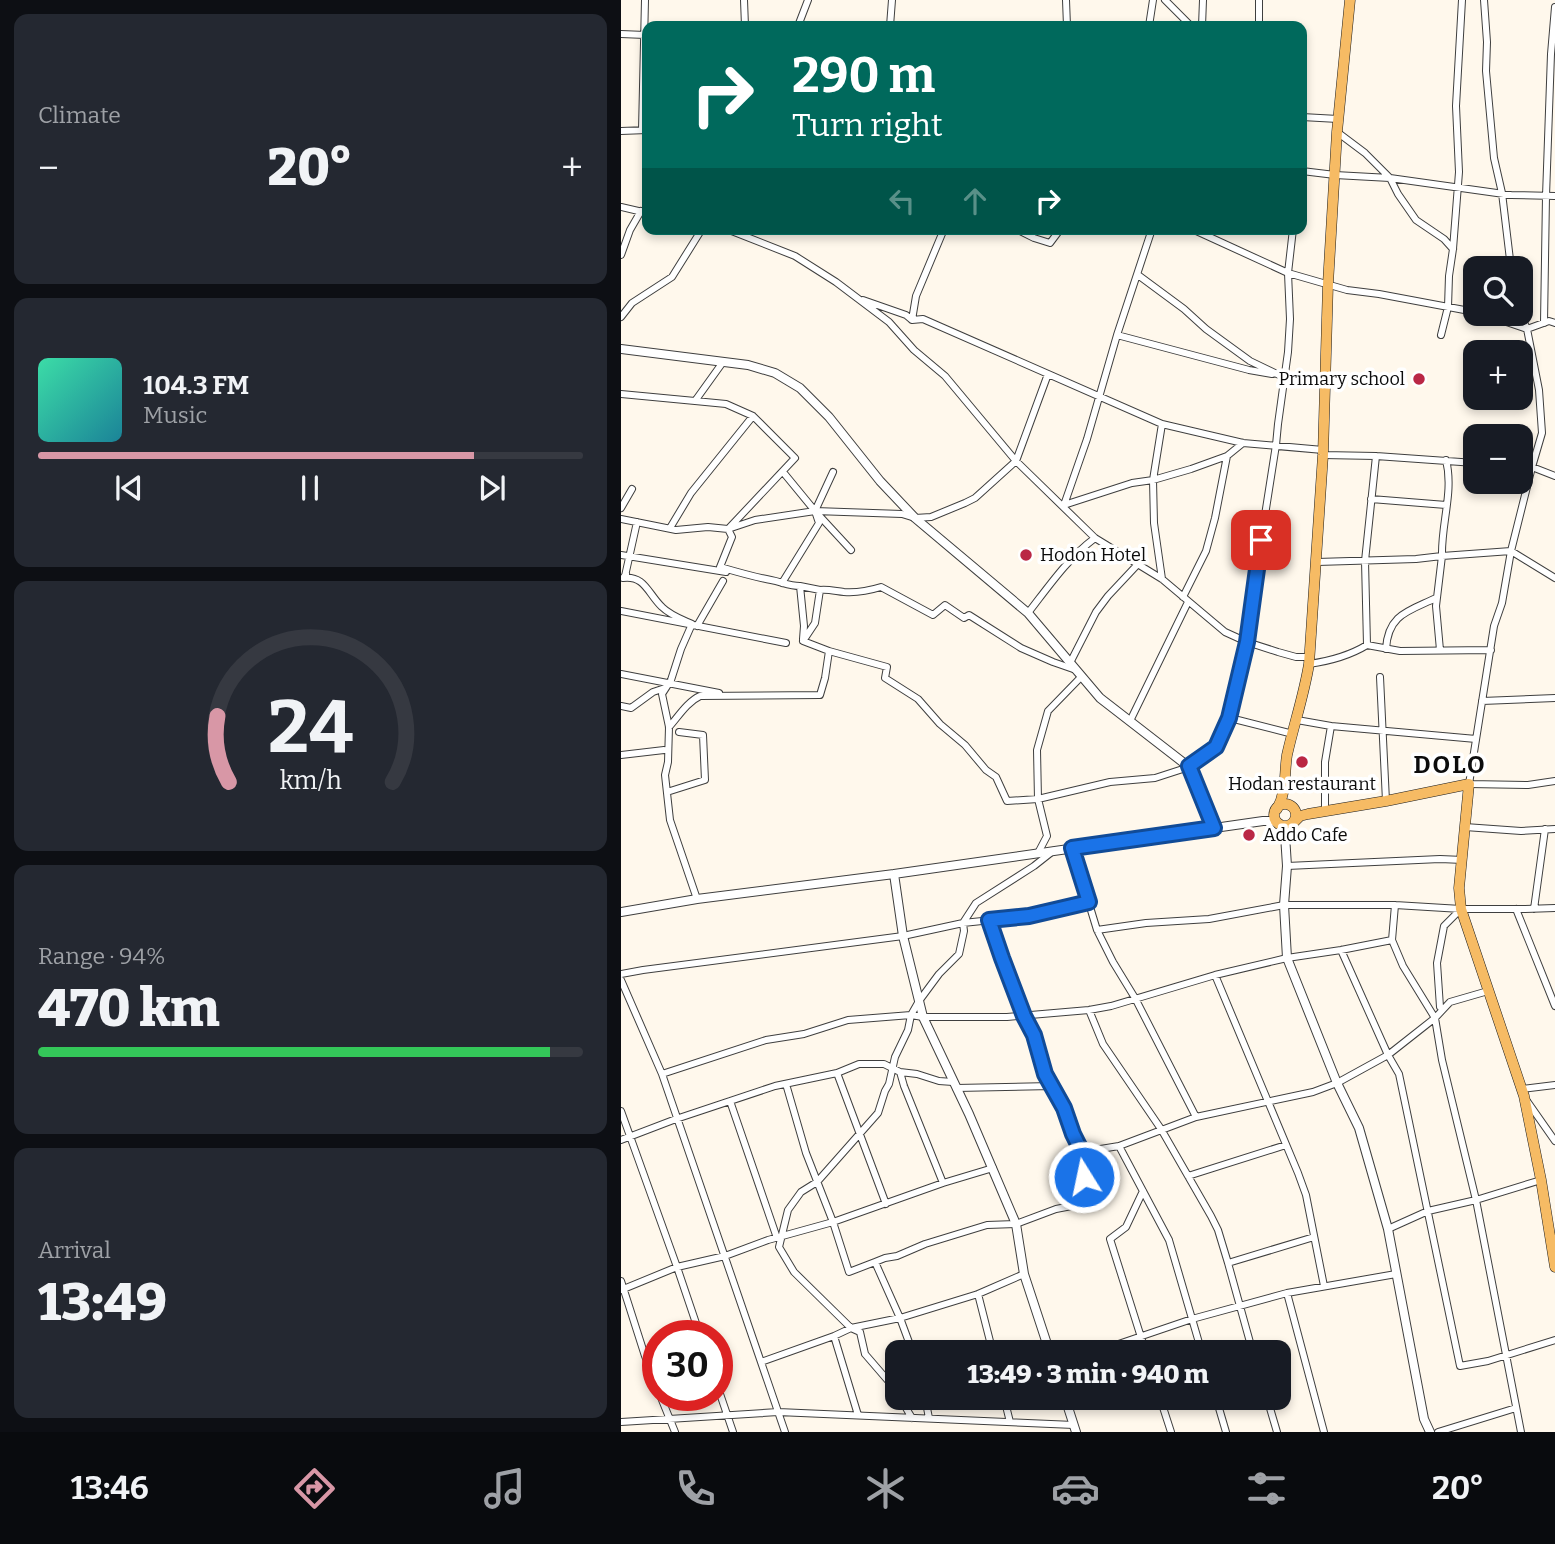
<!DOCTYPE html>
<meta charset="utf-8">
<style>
:root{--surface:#171b24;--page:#242831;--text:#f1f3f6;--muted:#9ea1a6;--line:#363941;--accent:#d897a6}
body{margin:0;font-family:Bitter,serif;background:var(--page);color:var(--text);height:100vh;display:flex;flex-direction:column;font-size:26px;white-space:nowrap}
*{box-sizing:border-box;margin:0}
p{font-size:23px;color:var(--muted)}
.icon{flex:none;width:38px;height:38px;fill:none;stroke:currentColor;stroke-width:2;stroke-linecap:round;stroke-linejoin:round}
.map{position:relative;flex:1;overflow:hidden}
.drawer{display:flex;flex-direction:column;gap:14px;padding:14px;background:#0d0f14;width:621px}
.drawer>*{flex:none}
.top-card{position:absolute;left:21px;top:21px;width:665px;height:214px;border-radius:14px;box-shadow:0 4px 10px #0003;background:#00695c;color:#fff;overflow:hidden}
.controls{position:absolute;left:842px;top:256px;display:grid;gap:14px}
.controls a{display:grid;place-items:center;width:70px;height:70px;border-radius:14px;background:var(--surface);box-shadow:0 4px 10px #0003;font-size:35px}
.speed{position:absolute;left:21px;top:1320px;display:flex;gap:14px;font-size:35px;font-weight:700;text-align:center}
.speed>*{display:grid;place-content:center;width:91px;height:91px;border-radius:50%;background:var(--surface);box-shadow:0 4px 10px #0003;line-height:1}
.speed .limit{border:10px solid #d22;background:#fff;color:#111}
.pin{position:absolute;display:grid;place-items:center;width:60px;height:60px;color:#fff;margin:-30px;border-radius:14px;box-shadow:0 4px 10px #0006}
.me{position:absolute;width:77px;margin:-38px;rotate:350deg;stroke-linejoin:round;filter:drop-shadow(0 0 5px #0008)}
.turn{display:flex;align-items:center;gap:24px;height:147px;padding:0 35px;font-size:32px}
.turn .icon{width:91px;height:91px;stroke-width:2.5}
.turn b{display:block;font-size:49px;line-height:60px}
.lanes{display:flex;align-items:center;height:66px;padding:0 35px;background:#0003;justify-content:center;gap:35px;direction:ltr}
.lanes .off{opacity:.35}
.big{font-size:52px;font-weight:800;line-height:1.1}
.drawer .card{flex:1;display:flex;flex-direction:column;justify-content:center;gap:10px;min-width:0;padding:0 24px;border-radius:14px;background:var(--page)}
.drawer .dial{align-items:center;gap:0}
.dial svg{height:182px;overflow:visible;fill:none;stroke:var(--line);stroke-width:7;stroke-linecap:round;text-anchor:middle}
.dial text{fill:var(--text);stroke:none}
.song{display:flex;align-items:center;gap:21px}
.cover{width:84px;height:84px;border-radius:10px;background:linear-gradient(135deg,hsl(160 70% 55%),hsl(190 70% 35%))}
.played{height:7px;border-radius:4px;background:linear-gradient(90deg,var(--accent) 80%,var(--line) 80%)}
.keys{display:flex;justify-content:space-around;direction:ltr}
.heat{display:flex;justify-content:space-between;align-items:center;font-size:38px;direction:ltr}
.charge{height:10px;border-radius:5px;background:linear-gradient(90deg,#34c759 94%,var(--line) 0)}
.trip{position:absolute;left:264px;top:1340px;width:406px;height:70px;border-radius:14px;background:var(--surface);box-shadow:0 4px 10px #0003;font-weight:800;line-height:70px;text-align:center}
.menu{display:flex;height:112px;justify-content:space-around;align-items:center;background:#090b0e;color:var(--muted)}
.menu .icon{width:49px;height:49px}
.menu .active{color:var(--accent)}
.menu b{font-size:32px;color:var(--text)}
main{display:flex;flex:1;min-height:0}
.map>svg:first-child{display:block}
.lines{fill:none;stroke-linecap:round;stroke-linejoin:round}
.minor-casing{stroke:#3f3f3f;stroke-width:8}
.tertiary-casing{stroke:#3f3f3f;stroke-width:10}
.primary-casing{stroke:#1d1d1d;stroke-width:11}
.minor{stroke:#fff;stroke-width:6}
.tertiary{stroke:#fff;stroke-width:8}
.primary{stroke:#f6bb64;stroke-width:10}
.route-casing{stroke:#114b97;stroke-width:18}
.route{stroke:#1a73e8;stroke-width:12}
.poi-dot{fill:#ba2745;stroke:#fff;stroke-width:2.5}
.labels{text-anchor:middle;stroke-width:7;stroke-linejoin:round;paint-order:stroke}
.poi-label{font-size:18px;fill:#0c0c0c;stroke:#fff;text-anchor:start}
.district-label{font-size:24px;font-weight:bold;letter-spacing:2px;fill:#0c0c0c;stroke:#fff}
</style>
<main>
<section class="drawer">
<div class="card"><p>Climate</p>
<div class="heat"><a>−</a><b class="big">20°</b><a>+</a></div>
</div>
<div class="card">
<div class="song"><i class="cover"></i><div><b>104.3 FM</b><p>Music</p></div></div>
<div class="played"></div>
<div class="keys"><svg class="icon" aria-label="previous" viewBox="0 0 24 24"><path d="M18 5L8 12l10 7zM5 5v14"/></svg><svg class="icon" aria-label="pause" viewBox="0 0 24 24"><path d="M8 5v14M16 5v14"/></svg><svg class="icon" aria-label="next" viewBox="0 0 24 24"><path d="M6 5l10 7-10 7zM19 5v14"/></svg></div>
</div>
<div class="card dial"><svg viewBox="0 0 100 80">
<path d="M14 69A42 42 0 1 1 86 69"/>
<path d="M14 69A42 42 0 0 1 9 40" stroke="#d897a6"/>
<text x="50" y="56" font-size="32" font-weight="700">24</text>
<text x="50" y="72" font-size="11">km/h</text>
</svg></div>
<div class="card"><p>Range · 94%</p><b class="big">470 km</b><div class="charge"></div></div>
<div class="card"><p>Arrival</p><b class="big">13:49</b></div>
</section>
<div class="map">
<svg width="934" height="1432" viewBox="0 0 934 1432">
<rect width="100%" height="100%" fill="#fff8ec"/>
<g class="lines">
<defs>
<path id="minor" d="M123,0L124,26
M445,0L446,26
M544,0L570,26
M863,0L866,42L865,71L873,158L881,193L890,268
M177,26L187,0
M269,26L271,0
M528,26L532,0
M581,26L582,0
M638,26V0
M0,34L24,35
M681,117L717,119
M21,130L24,0
M0,131L26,130
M716,132L744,153L769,178L777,194L795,220L823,239L832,249
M681,171L714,175L769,178L890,195L934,196
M0,207L26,213
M99,229L108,230L174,256L215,282L268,322L293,350L324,376L395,461L474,538L541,579L604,632L626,642L657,652L675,657H689
M395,229L413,238L429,243L438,231
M571,229L667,273L726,290L758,294L854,312
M0,255L9,230L20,211
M517,275L563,309L585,329L629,361L658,375L704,383
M242,300L285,315L291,320L302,319L541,424L622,443L702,450
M859,313L906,329L928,321L934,323
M899,313L906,329L918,390L921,433L911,467L890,551L881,603L873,626L848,784L907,785L934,781
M0,317L11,303L51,277L81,229
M291,320L295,296L323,229
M923,323L925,196L930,54L934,7
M496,335L628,370L651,374
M820,335L827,307L828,276L832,249L838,172L835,106L841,0
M0,394L74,401L102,362
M74,401L105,404L132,416L174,458L109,527
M541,424L532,480L533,523L541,579
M702,455L755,456L854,463
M900,467H911L934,476
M162,472L194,511L230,550
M750,499L825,505
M443,505L466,439L496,335L531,229
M443,505L511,483L532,480L570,469L606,456L622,443
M0,508L11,489
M0,519L55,530L87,527L107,529L134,520L194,511L281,514L294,518L310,517L344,503L354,498L395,461L427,374
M49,528L70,493L132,416
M107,529L111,537L99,567C116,572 133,577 150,580C161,582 168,586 179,586L183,626L182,639
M0,555L105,572
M696,562L795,559L821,556C820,524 833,491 825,460
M5,574L2,578C24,575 27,594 41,607C49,615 60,619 71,624L60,649L50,680L41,694L48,727L47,762L44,775L49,820L76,899
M4,576L16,522
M161,583L198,523L194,511L212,472
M179,586L199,590
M562,597L585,551L594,518L606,456
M0,611L165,643
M407,613C428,586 447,558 474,538
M76,626L102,581
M746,645L744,561L755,456
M765,649C767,614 788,611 815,598
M819,650L815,606L821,556L890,551L934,578
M208,651L182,641L194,623L199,590C206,589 214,591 223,592C236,593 247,591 260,587L312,615L324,605L343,618L348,615L400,648L432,662L455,670
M449,663L475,612L487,596L517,564
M688,664C709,661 728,656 746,645L779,651L870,650
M0,674L98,693
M461,676L427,711L416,750L417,799L489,782L534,778L568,767L595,747L609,718L626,642L633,594L636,566L655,445L657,424L667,352L669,319L667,273L672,229
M759,677L765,801
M861,701L934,698
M0,706L10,708L32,692L44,688
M609,718L672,734
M676,720L710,726L704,762V812
M509,721L567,602
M710,726L855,739
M48,727C57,717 66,702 79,696L199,695L204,678L208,651L266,667L264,678L297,699L319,724L344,745L365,770L375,777L386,801L417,799L426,836L417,853
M0,755L43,750
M46,792L84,780L82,735L58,732
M844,827L900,831L934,829
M451,848L476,930L492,962L514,998L575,1117
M666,866L819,859L842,860
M774,905L771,940L782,966L814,1018L821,1060L855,1200L900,1432
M895,909L934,1006
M913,909L924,829
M368,920L381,958L403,1016L413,1035L424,1074L443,1108L452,1134L461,1152
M476,930L525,923L588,919L663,905H774L840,909H904L934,908
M720,950L767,1055L778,1074L839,1366L867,1361L934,1340
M0,974L22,970L282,936L342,923L355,903L413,866L432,851
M594,975L677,1173L685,1195L703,1286
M0,980L41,1074L164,1432
M821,1009L819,1007L816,963L823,926L840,909
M468,1010L482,1044L540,1129L590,1216L597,1230L607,1263L632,1353
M279,1072L283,1086L322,1183
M216,1073L265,1204
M41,1074L145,1040L183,1034L227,1020L290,1015L302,1017H386L468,1010L490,1006L594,975L666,958L720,950L771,940
M165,1084L185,1153L212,1222L228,1272L254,1262L279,1318L292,1353
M335,1088L431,1086
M901,1089L934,1085
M109,1101L156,1238
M906,1101L934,1141
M0,1111L56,1267L79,1335
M0,1140L55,1119L154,1086L216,1073L238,1064H263L279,1072L296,1074L318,1081L332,1082
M498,1146L548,1240L581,1353
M567,1176L665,1145
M522,1191L505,1227L489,1239L525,1353
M767,1229L807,1211L855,1200L920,1180
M254,1262L264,1258L276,1256L304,1244L366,1225L395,1224L435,1209L461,1204L467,1199C467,1183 459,1168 461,1152L498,1146L575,1117L692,1092L716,1083L767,1055L814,1018L829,1002L867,991
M607,1263L693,1237
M0,1281L24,1356L37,1388
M0,1290L56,1267L104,1256L147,1240L212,1222L322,1183L372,1168
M666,1293L703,1432
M357,1294L372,1353
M213,1336L237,1415
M471,1353L571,1319L666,1293L775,1274
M140,1362L213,1336L230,1328L279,1318L357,1294L403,1274
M96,1385L112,1432
M39,1395L54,1432
M276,1395L269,1383L244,1354L239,1332L230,1328L173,1272L158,1247L167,1210L180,1192L196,1182L257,1113L264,1091L268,1084L274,1057L287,1030L290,1015L298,1001L318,974L338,954L343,931L342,923L408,916L468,902
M279,1398L291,1418
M304,1398L308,1418
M383,1398L389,1422
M539,1398L550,1432
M595,1398L605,1432
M646,1398L656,1432
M0,1422L157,1412L453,1425
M817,1432L895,1408"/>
<path id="tertiary" d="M0,349L127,365L154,373L179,388L208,417L259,481L294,518L407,613L479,698L568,767L593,828
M273,874L282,936L302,1017L348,1114L395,1224L403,1274L429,1353
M0,912L76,899L273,874L642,821H651L658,823L664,835L666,866L663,905L666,958L716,1083L738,1128L767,1229L803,1419L809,1432
M444,1398L455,1432"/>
<path id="primary" d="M653 815a11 11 0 1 1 22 0a11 11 0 1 1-22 0Z
M656,809C666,791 663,774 666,755C673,724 683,695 688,664L702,455L707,284L716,132L729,0
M672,823L679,816L687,814L765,801L848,784L838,888L840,909L903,1096L920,1180L934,1267"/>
</defs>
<use href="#minor" class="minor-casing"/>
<use href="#tertiary" class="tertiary-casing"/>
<use href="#primary" class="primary-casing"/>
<use href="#minor" class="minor"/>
<use href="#tertiary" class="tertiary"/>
<use href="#primary" class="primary"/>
</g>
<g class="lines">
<defs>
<path id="route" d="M463,1177L460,1160L461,1152L452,1134L443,1108L424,1074L413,1035L403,1016L381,958L368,920L408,916L468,902L451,848L593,828L568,766L595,747L608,718L626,642L640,540"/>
</defs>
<use href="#route" class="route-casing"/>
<use href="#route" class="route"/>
</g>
<g class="poi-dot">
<circle cx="798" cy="379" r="7"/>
<circle cx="405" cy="555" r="7"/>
<circle cx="681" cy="762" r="7"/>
<circle cx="628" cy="835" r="7"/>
</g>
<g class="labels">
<g class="poi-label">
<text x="784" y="385" text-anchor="end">Primary school</text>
<text x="419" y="561">Hodon Hotel</text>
<text x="681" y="790" text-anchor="middle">Hodan restaurant</text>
<text x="642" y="841">Addo Cafe</text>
</g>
<g class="district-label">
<text x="829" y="773">DOLO</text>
</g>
</g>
</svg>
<div class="controls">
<a><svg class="icon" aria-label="search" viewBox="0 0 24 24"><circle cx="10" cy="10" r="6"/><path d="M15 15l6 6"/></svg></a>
<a>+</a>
<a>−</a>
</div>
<div class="speed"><div class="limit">30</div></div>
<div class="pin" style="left:640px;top:540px;background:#d93025"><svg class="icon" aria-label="arrive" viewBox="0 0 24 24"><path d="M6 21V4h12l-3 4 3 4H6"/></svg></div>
<svg class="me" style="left:463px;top:1177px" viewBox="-20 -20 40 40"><circle r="17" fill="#1a73e8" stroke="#fff" stroke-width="3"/><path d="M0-11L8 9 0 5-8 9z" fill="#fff"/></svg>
<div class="trip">13:49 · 3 min · 940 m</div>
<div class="top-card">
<div class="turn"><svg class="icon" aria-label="right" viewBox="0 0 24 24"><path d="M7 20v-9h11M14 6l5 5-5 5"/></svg><div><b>290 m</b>Turn right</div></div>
<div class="lanes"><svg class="icon off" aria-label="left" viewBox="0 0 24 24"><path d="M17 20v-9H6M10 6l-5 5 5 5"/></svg><svg class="icon off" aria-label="ahead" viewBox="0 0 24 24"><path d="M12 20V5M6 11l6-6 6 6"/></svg><svg class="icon" aria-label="right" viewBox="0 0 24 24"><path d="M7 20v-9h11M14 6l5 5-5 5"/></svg></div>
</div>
</div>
</main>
<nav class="menu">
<b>13:46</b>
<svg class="icon active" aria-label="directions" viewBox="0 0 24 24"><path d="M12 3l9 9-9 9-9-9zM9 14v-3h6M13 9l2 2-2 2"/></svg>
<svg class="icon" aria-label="music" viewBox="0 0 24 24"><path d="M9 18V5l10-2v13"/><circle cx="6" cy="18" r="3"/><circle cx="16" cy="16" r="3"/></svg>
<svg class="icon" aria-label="phone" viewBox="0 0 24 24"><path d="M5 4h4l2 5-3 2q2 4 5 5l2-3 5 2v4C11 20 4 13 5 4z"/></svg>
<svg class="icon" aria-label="climate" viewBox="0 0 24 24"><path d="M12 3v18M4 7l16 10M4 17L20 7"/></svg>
<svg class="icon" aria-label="car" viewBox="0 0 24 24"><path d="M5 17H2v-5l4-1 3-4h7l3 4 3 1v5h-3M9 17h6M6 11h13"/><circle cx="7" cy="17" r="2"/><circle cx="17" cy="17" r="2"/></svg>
<svg class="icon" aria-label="filters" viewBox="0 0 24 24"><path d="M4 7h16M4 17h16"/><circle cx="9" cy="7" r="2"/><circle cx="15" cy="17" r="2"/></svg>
<b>20°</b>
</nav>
